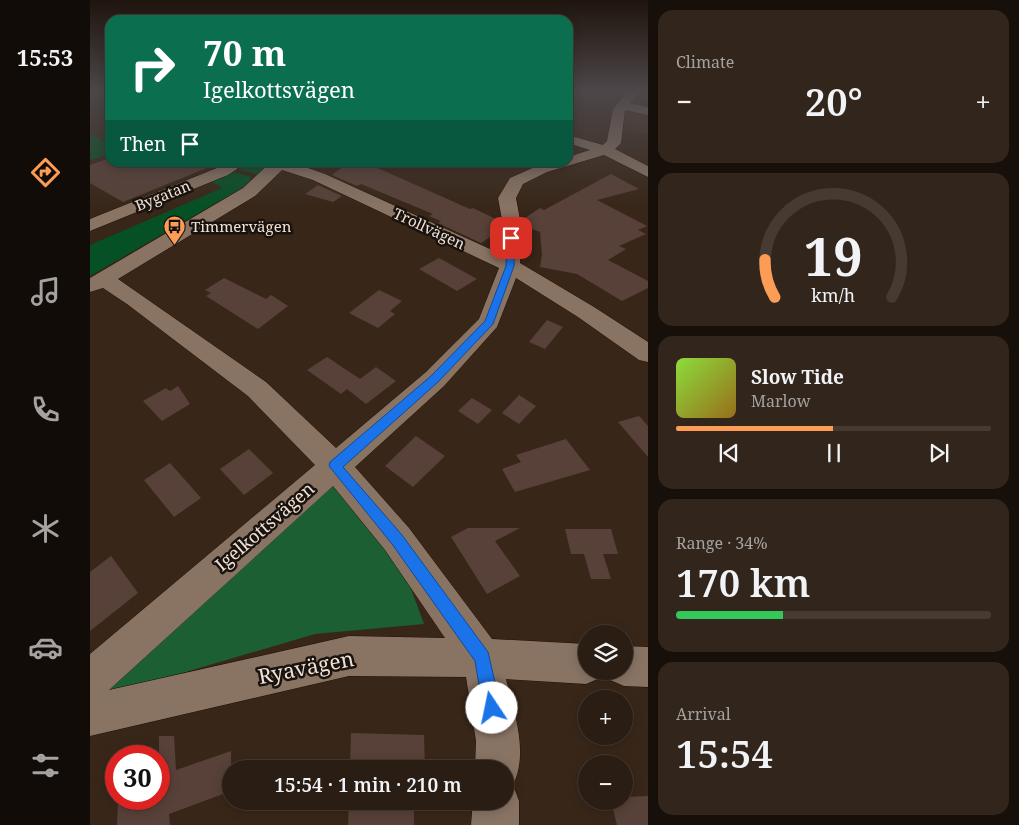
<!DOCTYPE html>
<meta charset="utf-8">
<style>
:root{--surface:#2a1d13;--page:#32261c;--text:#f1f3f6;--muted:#a5a2a0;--line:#463b33;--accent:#fd9c55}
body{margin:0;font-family:"Noto Serif",serif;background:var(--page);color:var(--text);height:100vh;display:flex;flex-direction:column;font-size:19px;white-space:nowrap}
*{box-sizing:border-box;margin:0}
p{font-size:16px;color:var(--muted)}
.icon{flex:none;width:28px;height:28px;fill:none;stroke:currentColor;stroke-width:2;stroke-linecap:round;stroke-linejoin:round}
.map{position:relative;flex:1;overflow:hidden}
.drawer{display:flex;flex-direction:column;gap:10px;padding:10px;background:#17100a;width:371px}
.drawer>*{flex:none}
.guide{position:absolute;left:15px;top:15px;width:468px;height:152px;border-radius:15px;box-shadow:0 2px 12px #0003,0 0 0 1px var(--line);background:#0b6e4f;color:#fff;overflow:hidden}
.fabs{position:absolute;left:488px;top:625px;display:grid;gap:10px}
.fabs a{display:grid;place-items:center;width:55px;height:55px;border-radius:50%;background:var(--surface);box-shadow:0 2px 12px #0003,0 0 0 1px var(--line);font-size:25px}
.speed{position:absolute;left:15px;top:745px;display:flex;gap:10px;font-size:25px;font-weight:700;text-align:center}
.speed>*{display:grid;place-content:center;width:65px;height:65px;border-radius:50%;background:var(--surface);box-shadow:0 2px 12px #0003,0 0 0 1px var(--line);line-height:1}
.speed .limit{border:8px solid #d22;background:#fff;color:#111}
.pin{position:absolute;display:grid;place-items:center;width:42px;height:42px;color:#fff;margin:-21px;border-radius:10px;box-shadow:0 2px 8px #0006}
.me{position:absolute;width:55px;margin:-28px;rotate:349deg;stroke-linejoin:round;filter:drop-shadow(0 0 4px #0008)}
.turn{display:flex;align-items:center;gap:18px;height:105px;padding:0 15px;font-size:22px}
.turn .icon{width:65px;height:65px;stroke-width:2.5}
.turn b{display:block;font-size:35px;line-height:42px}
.then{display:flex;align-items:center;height:48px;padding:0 15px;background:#0003;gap:10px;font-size:19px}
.big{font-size:38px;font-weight:600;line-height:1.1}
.drawer .tile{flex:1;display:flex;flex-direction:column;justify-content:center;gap:8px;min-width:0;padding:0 18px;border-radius:15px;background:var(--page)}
.drawer .dial{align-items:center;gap:0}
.dial svg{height:130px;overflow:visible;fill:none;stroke:var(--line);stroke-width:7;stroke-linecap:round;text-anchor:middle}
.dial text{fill:var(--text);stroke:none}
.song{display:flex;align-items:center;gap:15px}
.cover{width:60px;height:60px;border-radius:8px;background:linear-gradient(135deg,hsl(90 70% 55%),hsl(40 70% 35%))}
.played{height:5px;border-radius:2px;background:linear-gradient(90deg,var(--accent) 50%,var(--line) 50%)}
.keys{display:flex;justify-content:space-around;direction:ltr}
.heat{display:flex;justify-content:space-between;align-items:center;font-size:28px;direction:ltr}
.charge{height:8px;border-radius:4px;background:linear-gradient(90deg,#34c759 34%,var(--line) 0)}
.trip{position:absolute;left:132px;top:760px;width:292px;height:50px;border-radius:25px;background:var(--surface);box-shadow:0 2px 12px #0003,0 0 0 1px var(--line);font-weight:600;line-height:50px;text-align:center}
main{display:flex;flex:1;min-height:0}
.tabs{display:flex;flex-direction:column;width:90px;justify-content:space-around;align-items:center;background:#110c08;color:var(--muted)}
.tabs .icon{width:35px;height:35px}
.tabs .on{color:var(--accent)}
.tabs b{font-size:22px;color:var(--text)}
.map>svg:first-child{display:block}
.built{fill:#442d1a}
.green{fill:#065026}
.forest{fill:#1b5f33}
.building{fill:#584138}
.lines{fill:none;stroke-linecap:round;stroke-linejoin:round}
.minor-casing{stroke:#1f0f03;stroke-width:1}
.minor{fill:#897464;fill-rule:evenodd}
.route{fill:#1a73e8;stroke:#114b97}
.labels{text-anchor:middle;stroke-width:5;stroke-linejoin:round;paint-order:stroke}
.far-street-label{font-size:15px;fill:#ede1d8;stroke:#1a120c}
.far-poi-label{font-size:15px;fill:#ede1d8;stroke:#1a120c;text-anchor:start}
.street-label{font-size:18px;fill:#ede1d8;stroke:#1a120c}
.near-street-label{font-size:21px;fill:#ede1d8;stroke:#1a120c}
</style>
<main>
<nav class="tabs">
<b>15:53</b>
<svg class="icon on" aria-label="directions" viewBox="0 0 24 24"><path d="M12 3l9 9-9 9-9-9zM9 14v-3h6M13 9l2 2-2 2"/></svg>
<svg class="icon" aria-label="music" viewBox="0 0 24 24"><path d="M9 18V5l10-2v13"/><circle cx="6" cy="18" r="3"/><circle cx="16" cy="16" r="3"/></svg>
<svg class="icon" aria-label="phone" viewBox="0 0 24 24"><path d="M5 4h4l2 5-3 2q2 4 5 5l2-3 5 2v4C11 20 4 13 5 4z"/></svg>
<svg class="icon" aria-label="climate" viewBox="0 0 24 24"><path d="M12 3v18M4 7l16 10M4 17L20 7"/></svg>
<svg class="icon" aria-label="car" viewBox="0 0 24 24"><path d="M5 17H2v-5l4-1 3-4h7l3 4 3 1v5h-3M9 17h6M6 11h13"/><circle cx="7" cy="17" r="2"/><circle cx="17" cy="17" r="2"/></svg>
<svg class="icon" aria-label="filters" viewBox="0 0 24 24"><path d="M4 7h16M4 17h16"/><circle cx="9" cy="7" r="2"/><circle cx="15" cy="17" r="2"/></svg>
</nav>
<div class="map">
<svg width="558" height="825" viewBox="0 0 558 825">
<rect width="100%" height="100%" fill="#382719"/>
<path class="built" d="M549,92H558V135L534,129L536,108L546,93Z"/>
<path class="green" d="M0,134L20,144V154L0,160Z
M153,163H182L170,175L149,170Z
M145,172L160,177L161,180L150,189L0,276V245L132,188L122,182Z"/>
<path class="forest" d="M245,480L293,539L320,586L334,624L225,634L28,692L7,690Z"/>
<path class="building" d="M20,158V162L129,163L33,202L0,183V165Z
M259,162H274L380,209L383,208L410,221L411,230L391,243L348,223L351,221L339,216L343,214L271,184L267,186L242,175Z
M521,174L549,189L507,200L557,226L548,230L556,234L529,246L536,249L518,260L558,281V288L532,301L487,274L450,267L452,255L450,232L433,226L432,220L450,208L454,210Z
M228,185L252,196L243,202L215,194Z
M349,258L387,279L367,291L329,269Z
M134,278L176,299L181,295L198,306L168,329L116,296L121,293L115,290Z
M289,290L312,301L300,311L305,314L288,328L259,313Z
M457,320L473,327L455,349L439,342Z
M237,357L270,379L286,367L306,381L276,404L257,389L251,394L217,370Z
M88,386L100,404L72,421L53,401L76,388L80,391Z
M429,395L446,406L429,424L412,413Z
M382,398L402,410L388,424L368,411Z
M549,416L558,426V457L528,422Z
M326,436L355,456L323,487L295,466Z
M476,439L500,470L425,492L412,469L431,462L426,455Z
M159,449L183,473L154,495L130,469Z
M80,463L111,498L84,517L54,480Z
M378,528H430L405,541L430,576L397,594L361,537Z
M475,529H521L528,554H513L521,579H501L494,554H481Z
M21,556L48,593L0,631V572Z
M261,733L334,735L335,769H260Z
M69,736H84L86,770L141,751V791L79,814L80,825H27L28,799H69Z
M558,796V825H527L521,801H534V797Z
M259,801H337V803H324V825H258Z"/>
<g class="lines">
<defs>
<path id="minor" d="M537,92H549L540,103L558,107V115L535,110L531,143L525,149L558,166V177L514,155L457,172L433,184L426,198L431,225L430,263L504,307L558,342V362L549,360L488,317L426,278L407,327L354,386L265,467L319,528L402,639L496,644V671H513L510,678L496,684L416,679C424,713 439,752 423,785L429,801V825H381L383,801H416V769H385L386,741L376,677L259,676L0,736V654L225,465L158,396L37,304L13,288L0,292V278L153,188L181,162H201L235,174L411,254L413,225L408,198L420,178L456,162H478V157L500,150L478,143V135L513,145L517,141L523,109ZM192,170L223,180L409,268L389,319L336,372L246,448L176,382L28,279L165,196ZM243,486L295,550L355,638L259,636L19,690Z
M132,162H148L147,169L138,175L0,231V219L132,166Z
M534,646L558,647V687L534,686L520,680L516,671H534Z"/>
</defs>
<use href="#minor" class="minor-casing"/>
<use href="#minor" class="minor"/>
</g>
<linearGradient id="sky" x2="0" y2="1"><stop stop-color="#1f150e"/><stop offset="0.44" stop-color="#4d4749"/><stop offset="1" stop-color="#4d4749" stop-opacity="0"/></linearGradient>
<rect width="558" height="207" fill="url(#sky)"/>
<path class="route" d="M421,236L425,238L424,266L403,324L348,382L253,467L312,535L398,652L411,708L408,714L402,717L396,714L393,708L385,661L302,544L239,466L240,462L341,376L395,321L416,266L417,238Z"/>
<defs>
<symbol id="bus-pin" viewBox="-11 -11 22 30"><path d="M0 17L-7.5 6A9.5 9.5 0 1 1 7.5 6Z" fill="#fd9c55" stroke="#1a120c"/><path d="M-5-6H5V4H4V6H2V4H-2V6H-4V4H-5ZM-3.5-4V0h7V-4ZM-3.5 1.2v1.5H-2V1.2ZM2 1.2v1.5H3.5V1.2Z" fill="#111"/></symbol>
</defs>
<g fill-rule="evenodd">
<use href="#bus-pin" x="72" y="214" width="25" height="34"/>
</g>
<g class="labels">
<g class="far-street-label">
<text transform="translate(73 196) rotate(-22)" y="5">Bygatan</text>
<text transform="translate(339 229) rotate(25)" y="5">Trollvägen</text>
</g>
<g class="far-poi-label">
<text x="101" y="232">Timmervägen</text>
</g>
<g class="street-label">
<text transform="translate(175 527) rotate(-41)" y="6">Igelkottsvägen</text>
</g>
<g class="near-street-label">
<text transform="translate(216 668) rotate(-11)" y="7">Ryavägen</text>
</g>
</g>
</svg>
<div class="fabs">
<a><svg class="icon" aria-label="layers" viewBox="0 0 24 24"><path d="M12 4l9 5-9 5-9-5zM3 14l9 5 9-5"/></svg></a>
<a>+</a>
<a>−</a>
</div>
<div class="speed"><div class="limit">30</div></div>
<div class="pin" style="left:421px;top:238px;background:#d93025"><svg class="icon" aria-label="arrive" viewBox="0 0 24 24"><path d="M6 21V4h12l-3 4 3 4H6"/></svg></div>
<svg class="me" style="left:402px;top:708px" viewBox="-20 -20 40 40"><circle r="19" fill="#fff"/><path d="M0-13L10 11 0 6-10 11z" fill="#1a73e8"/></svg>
<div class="trip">15:54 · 1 min · 210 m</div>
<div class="guide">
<div class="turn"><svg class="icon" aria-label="right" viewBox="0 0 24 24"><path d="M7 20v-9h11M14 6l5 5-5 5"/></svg><div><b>70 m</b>Igelkottsvägen</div></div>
<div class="then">Then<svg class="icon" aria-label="arrive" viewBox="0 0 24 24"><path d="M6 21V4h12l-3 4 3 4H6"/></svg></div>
</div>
</div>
<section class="drawer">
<div class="tile"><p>Climate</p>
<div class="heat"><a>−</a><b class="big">20°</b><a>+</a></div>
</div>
<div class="tile dial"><svg viewBox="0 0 100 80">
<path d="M14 69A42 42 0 1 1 86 69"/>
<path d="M14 69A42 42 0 0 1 8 46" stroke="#fd9c55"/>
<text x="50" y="56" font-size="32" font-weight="700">19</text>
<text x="50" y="72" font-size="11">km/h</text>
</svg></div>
<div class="tile">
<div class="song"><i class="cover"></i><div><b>Slow Tide</b><p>Marlow</p></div></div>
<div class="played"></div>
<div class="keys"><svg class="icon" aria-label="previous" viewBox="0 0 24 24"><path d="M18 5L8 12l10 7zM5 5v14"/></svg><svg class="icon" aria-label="pause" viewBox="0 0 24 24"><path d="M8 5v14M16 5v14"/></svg><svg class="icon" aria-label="next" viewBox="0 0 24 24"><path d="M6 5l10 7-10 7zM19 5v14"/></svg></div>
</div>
<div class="tile"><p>Range · 34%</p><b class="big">170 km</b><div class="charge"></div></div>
<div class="tile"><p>Arrival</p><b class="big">15:54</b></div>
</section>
</main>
